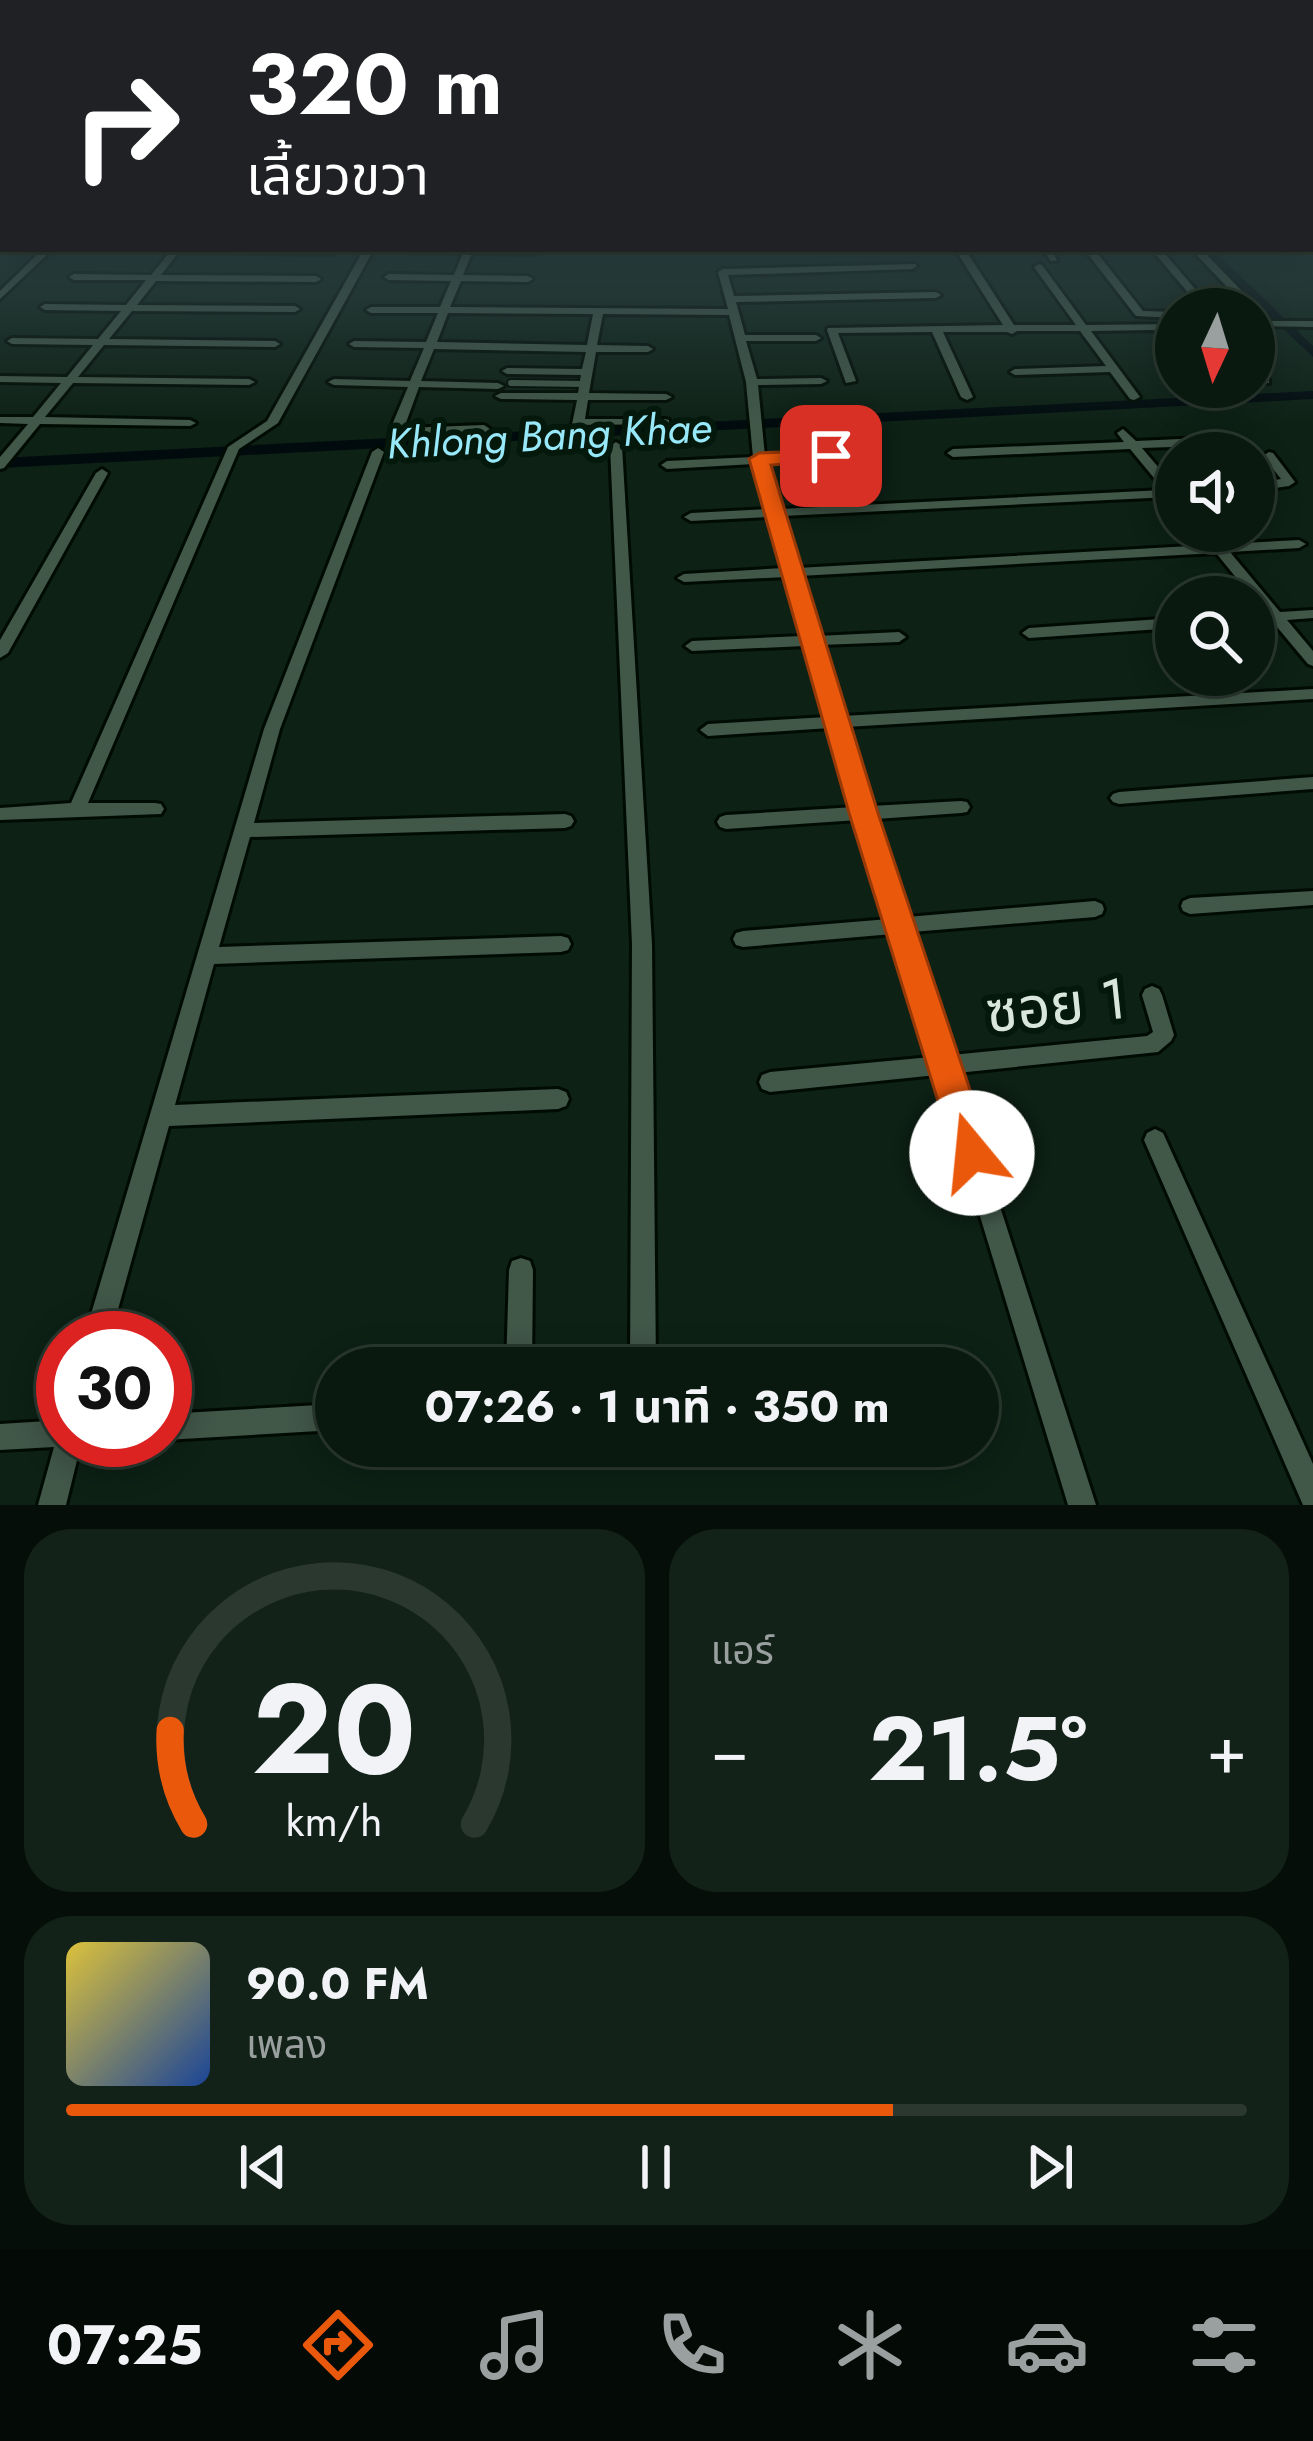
<!DOCTYPE html>
<html lang="th">
<meta charset="utf-8">
<style>
:root{--surface:#0a1910;--page:#132219;--text:#f1f3f6;--muted:#99a09f;--line:#2a3830;--accent:#ea580c}
body{margin:0;font-family:Jost,"Noto Sans Thai",sans-serif;background:var(--page);color:var(--text);height:100vh;display:flex;flex-direction:column;font-size:45px;white-space:nowrap}
*{box-sizing:border-box;margin:0}
p{font-size:39px;color:var(--muted)}
.icon{flex:none;width:66px;height:66px;fill:none;stroke:currentColor;stroke-width:2;stroke-linecap:round;stroke-linejoin:round}
.map{position:relative;height:1505px;overflow:hidden}
.details{display:flex;flex-direction:column;gap:24px;padding:24px;background:#060e09;flex:1}
.details>*{flex:none}
.top-card{position:absolute;left:0px;top:0px;width:1314px;height:252px;box-shadow:0 6px 30px #0003,0 0 0 3px var(--line);background:#202124;color:#fff;overflow:hidden}
.needle{width:78px;rotate:184deg}
.tools{position:absolute;left:1155px;top:288px;display:grid;gap:24px}
.tools a{display:grid;place-items:center;width:120px;height:120px;border-radius:50%;background:var(--surface);box-shadow:0 6px 30px #0003,0 0 0 3px var(--line);font-size:60px}
.speed{position:absolute;left:36px;top:1311px;display:flex;gap:24px;font-size:60px;font-weight:700;text-align:center}
.speed>*{display:grid;place-content:center;width:156px;height:156px;border-radius:50%;background:var(--surface);box-shadow:0 6px 30px #0003,0 0 0 3px var(--line);line-height:1}
.speed .limit{border:18px solid #d22;background:#fff;color:#111}
.pin{position:absolute;display:grid;place-items:center;width:102px;height:102px;color:#fff;margin:-51px;border-radius:24px;box-shadow:0 6px 18px #0006}
.me{position:absolute;width:132px;margin:-66px;rotate:343deg;stroke-linejoin:round;filter:drop-shadow(0 0 9px #0008)}
.turn{display:flex;align-items:center;gap:42px;height:252px;padding:0 48px;font-size:54px}
.turn .icon{width:156px;height:156px;stroke-width:2.5}
.turn b{display:block;font-size:84px;line-height:102px}
.big{font-size:90px;font-weight:700;line-height:1.1}
.details .widget{flex:1;display:flex;flex-direction:column;justify-content:center;gap:18px;min-width:0;padding:0 42px;border-radius:48px;background:var(--page)}
.details .dial{align-items:center;gap:0}
.dial svg{height:312px;overflow:visible;fill:none;stroke:var(--line);stroke-width:7;stroke-linecap:round;text-anchor:middle}
.dial text{fill:var(--text);stroke:none}
.song{display:flex;align-items:center;gap:36px}
.cover{width:144px;height:144px;border-radius:18px;background:linear-gradient(135deg,hsl(50 70% 55%),hsl(220 70% 35%))}
.played{height:12px;border-radius:6px;background:linear-gradient(90deg,var(--accent) 70%,var(--line) 70%)}
.keys{display:flex;justify-content:space-around;direction:ltr}
.heat{display:flex;justify-content:space-between;align-items:center;font-size:66px;direction:ltr}
.details .tiles{flex:1;display:grid;gap:24px;grid-template-columns:1fr 1fr}
.widget:last-child{grid-column:span 2}
.trip{position:absolute;left:315px;top:1347px;width:684px;height:120px;border-radius:60px;background:var(--surface);box-shadow:0 6px 30px #0003,0 0 0 3px var(--line);font-weight:700;line-height:120px;text-align:center}
.tab-bar{display:flex;height:192px;justify-content:space-around;align-items:center;background:#040a06;color:var(--muted)}
.tab-bar .icon{width:84px;height:84px}
.tab-bar .active{color:var(--accent)}
.tab-bar b{font-size:54px;color:var(--text)}
.map>svg:first-child{display:block}
.lines{fill:none;stroke-linecap:round;stroke-linejoin:round}
.canal{fill:#010b0e;fill-rule:evenodd}
.service-casing{stroke:#000b03;stroke-width:10}
.minor-casing{stroke:#000b03;stroke-width:6}
.service{stroke:#415748;stroke-width:6}
.minor{fill:#415748;fill-rule:evenodd}
.route{fill:#ea580c;stroke:#983908;stroke-width:3}
.labels{text-anchor:middle;stroke-width:12;stroke-linejoin:round;paint-order:stroke}
.far-water-label{font-size:42px;font-style:italic;fill:#97e8f9;stroke:#05180c}
.near-street-label{font-size:57px;fill:#d9e6dd;stroke:#05180c}
</style>
<div class="map">
<svg width="1313" height="1505" viewBox="0 0 1313 1505">
<rect width="100%" height="100%" fill="#0d2115"/>
<g class="lines">
<path class="canal" d="M1199,249H1212L1313,346V357Z
M1313,391V399L0,468V458Z"/>
<defs>
<path id="service" d="M511,383L585,384"/>
<path id="minor" d="M3,220V227L0,228V221Z
M43,249H53L0,299V291Z
M116,249L338,251L333,254L179,252L161,275L316,276L321,279L316,282L156,281L137,305L295,306L300,309L295,312L132,311L109,339L275,341L280,344L275,347L104,345L78,377L249,379L255,382L249,385L73,383L45,417L190,420L196,423L190,426L40,424L4,468L0,469V457L28,424L0,423V417H33L61,383L0,382V376L67,377L93,345L12,344L7,341L12,338L98,339L121,311L45,310L40,307L45,304L126,305L146,280H74L69,277L74,274L151,275L170,252H121Z
M364,249H374L278,423L239,449L88,803H155L161,804L164,809L161,814L0,820V808L71,803L228,447L267,421Z
M397,249L540,251L535,254L472,253L463,275L528,276L533,279L528,282L461,281L450,307L728,309L718,272L723,269L915,264L917,266L912,269L728,275L734,296L936,292L941,295L936,298L736,302L745,335H816L821,338L816,341H746L757,379L821,378L827,381L821,384L758,385L765,456L831,452L837,456L831,460L766,463L780,509L1164,490L1130,449L953,457L947,453L953,449L1124,442L1117,433L1123,429L1136,441L1202,438L1208,442L1202,446L1142,448L1176,488V500L1170,497L782,516L797,568L1209,545L1198,531H1212L1223,544L1299,540L1306,544L1299,548L1230,552L1280,612L1313,610V618L1287,620L1313,651V666L1308,664L1272,621L1254,623V613H1265L1216,553L799,576L817,636L899,632L906,637L899,642L820,645L843,716L1313,689V699L846,727L871,806L961,801L967,802L970,807L967,812L961,813L876,819L907,917L1095,901L1102,904L1104,909L1102,914L1095,917L912,932L951,1055L1147,1036L1153,1032L1142,995L1145,989L1152,986L1159,989L1162,995L1174,1035L1171,1041L1158,1052L957,1073L1096,1505H1068L937,1075L770,1092L762,1089L759,1082L762,1075L770,1072L931,1057L893,934L743,947L736,945L733,939L736,933L743,931L889,919L858,820L726,829L720,827L717,822L720,817L726,815L855,807L830,728L708,736L700,730L708,724L827,717L805,646L692,651L685,646L692,641L802,636L786,577L684,582L677,578L684,574L783,568L769,517L691,521L684,517L691,513L767,509L754,464L667,469L661,465L667,461L753,457L746,382L729,315L603,314L597,345L648,346L653,349L648,352H596L589,393L666,394L672,397L666,400H588L585,419H665L669,420V424L583,425L581,431L577,433L571,429L577,400L501,399L495,396L501,393H578L581,375L507,374L502,371L507,368L582,369L586,352L434,349L421,381L498,383L504,386L498,389L419,387L404,428L484,425L490,429L484,433L408,436L395,432L392,425L408,387L334,385L328,382L334,379L410,381L424,348L354,347L349,344L354,341L426,342L438,313H371L366,310L371,307H440L451,281L389,280L384,277L389,274L454,275L463,253L402,252ZM448,313L593,314L587,345L437,342Z
M955,249H965L1014,325H1076L1034,267L1039,264L1042,265L1086,325L1176,324V330H1166L1176,342V351L1154,330L1091,331L1140,397L1134,400L1130,399L1110,372L1015,375L1010,372L1015,369L1106,366L1080,331H1017L1012,334L1007,332H943L973,397L967,400L961,397L932,332L838,333L856,381L846,383L827,330L828,328L1003,325Z
M1042,249H1052L1057,261H1051Z
M1084,249H1094L1143,311L1176,312V318L1136,316Z
M1151,249H1161L1212,309H1202Z
M1191,249H1201L1271,321H1313V327L1257,326L1256,324L1260,321L1254,315V309H1248Z
M1254,366L1269,379V383H1261L1254,376Z
M616,442L622,446L652,944L656,1368H630L632,944L610,446Z
M378,448L384,452L280,729L254,823L565,814L571,816L574,821L571,826L565,828L250,837L219,947L561,936L568,938L571,944L568,950L561,952L214,964L175,1105L558,1089L566,1092L569,1099L566,1106L558,1109L169,1126L110,1338H84L264,729L372,452Z
M1269,452L1273,453L1295,482L1289,486L1254,491V483L1281,479L1263,456Z
M102,469L108,473L8,653L0,658V640L96,473Z
M1176,618V628L1029,638L1022,633L1029,628Z
M1313,777V789L1119,804L1113,802L1110,798L1113,794L1119,792Z
M1313,891V905L1190,914L1183,911L1181,906L1183,901L1190,898Z
M1155,1129L1163,1133L1313,1464V1505H1303L1144,1140L1147,1133Z
M521,1258L530,1261L533,1270L532,1368H506L509,1270L512,1261Z
M336,1404V1430L165,1440H164L165,1414Z
M63,1420V1440H82L66,1505H38L54,1447L0,1450V1424Z"/>
</defs>
<use href="#service" class="service-casing"/>
<use href="#minor" class="minor-casing"/>
<use href="#service" class="service"/>
<use href="#minor" class="minor"/>
</g>
<linearGradient id="sky" x2="0" y2="1"><stop stop-color="#07120c"/><stop offset="0.51" stop-color="#2f4346"/><stop offset="1" stop-color="#2f4346" stop-opacity="0"/></linearGradient>
<rect width="1313" height="427" fill="url(#sky)"/>
<path class="route" d="M831,450L838,452V460L771,465L878,813L991,1153L985,1166L972,1171L959,1166L954,1153L849,813L749,459L759,453Z"/>
<g class="labels">
<g class="far-water-label">
<text transform="translate(549 435) rotate(-3)" y="15">Khlong Bang Khae</text>
</g>
<g class="near-street-label">
<text transform="translate(1056 1005) rotate(-6)" y="20">ซอย 1</text>
</g>
</g>
</svg>
<div class="tools">
<a><svg class="needle" viewBox="-14 -14 28 28"><path d="M0-13l5 13h-10z" fill="#e53935"/><path d="M0 13l5-13h-10z" fill="#99a09f"/></svg></a>
<a><svg class="icon" aria-label="sound" viewBox="0 0 24 24"><path d="M4 9h4l5-4v14l-5-4H4zM17 9q2 3 0 6"/></svg></a>
<a><svg class="icon" aria-label="search" viewBox="0 0 24 24"><circle cx="10" cy="10" r="6"/><path d="M15 15l6 6"/></svg></a>
</div>
<div class="speed"><div class="limit">30</div></div>
<div class="pin" style="left:831px;top:456px;background:#d93025"><svg class="icon" aria-label="arrive" viewBox="0 0 24 24"><path d="M6 21V4h12l-3 4 3 4H6"/></svg></div>
<svg class="me" style="left:972px;top:1153px" viewBox="-20 -20 40 40"><circle r="19" fill="#fff"/><path d="M0-13L10 11 0 6-10 11z" fill="#ea580c"/></svg>
<div class="trip">07:26 · 1 นาที · 350 m</div>
<div class="top-card">
<div class="turn"><svg class="icon" aria-label="right" viewBox="0 0 24 24"><path d="M7 20v-9h11M14 6l5 5-5 5"/></svg><div><b>320 m</b>เลี้ยวขวา</div></div>
</div>
</div>
<section class="details">
<div class="tiles">
<div class="widget dial"><svg viewBox="0 0 100 80">
<path d="M14 69A42 42 0 1 1 86 69"/>
<path d="M14 69A42 42 0 0 1 8 45" stroke="#ea580c"/>
<text x="50" y="56" font-size="32" font-weight="700">20</text>
<text x="50" y="72" font-size="11">km/h</text>
</svg></div>
<div class="widget"><p>แอร์</p>
<div class="heat"><a>−</a><b class="big">21.5°</b><a>+</a></div>
</div>
<div class="widget">
<div class="song"><i class="cover"></i><div><b>90.0 FM</b><p>เพลง</p></div></div>
<div class="played"></div>
<div class="keys"><svg class="icon" aria-label="previous" viewBox="0 0 24 24"><path d="M18 5L8 12l10 7zM5 5v14"/></svg><svg class="icon" aria-label="pause" viewBox="0 0 24 24"><path d="M8 5v14M16 5v14"/></svg><svg class="icon" aria-label="next" viewBox="0 0 24 24"><path d="M6 5l10 7-10 7zM19 5v14"/></svg></div>
</div>
</div>
</section>
<nav class="tab-bar">
<b>07:25</b>
<svg class="icon active" aria-label="directions" viewBox="0 0 24 24"><path d="M12 3l9 9-9 9-9-9zM9 14v-3h6M13 9l2 2-2 2"/></svg>
<svg class="icon" aria-label="music" viewBox="0 0 24 24"><path d="M9 18V5l10-2v13"/><circle cx="6" cy="18" r="3"/><circle cx="16" cy="16" r="3"/></svg>
<svg class="icon" aria-label="phone" viewBox="0 0 24 24"><path d="M5 4h4l2 5-3 2q2 4 5 5l2-3 5 2v4C11 20 4 13 5 4z"/></svg>
<svg class="icon" aria-label="climate" viewBox="0 0 24 24"><path d="M12 3v18M4 7l16 10M4 17L20 7"/></svg>
<svg class="icon" aria-label="car" viewBox="0 0 24 24"><path d="M5 17H2v-5l4-1 3-4h7l3 4 3 1v5h-3M9 17h6M6 11h13"/><circle cx="7" cy="17" r="2"/><circle cx="17" cy="17" r="2"/></svg>
<svg class="icon" aria-label="filters" viewBox="0 0 24 24"><path d="M4 7h16M4 17h16"/><circle cx="9" cy="7" r="2"/><circle cx="15" cy="17" r="2"/></svg>
</nav>
